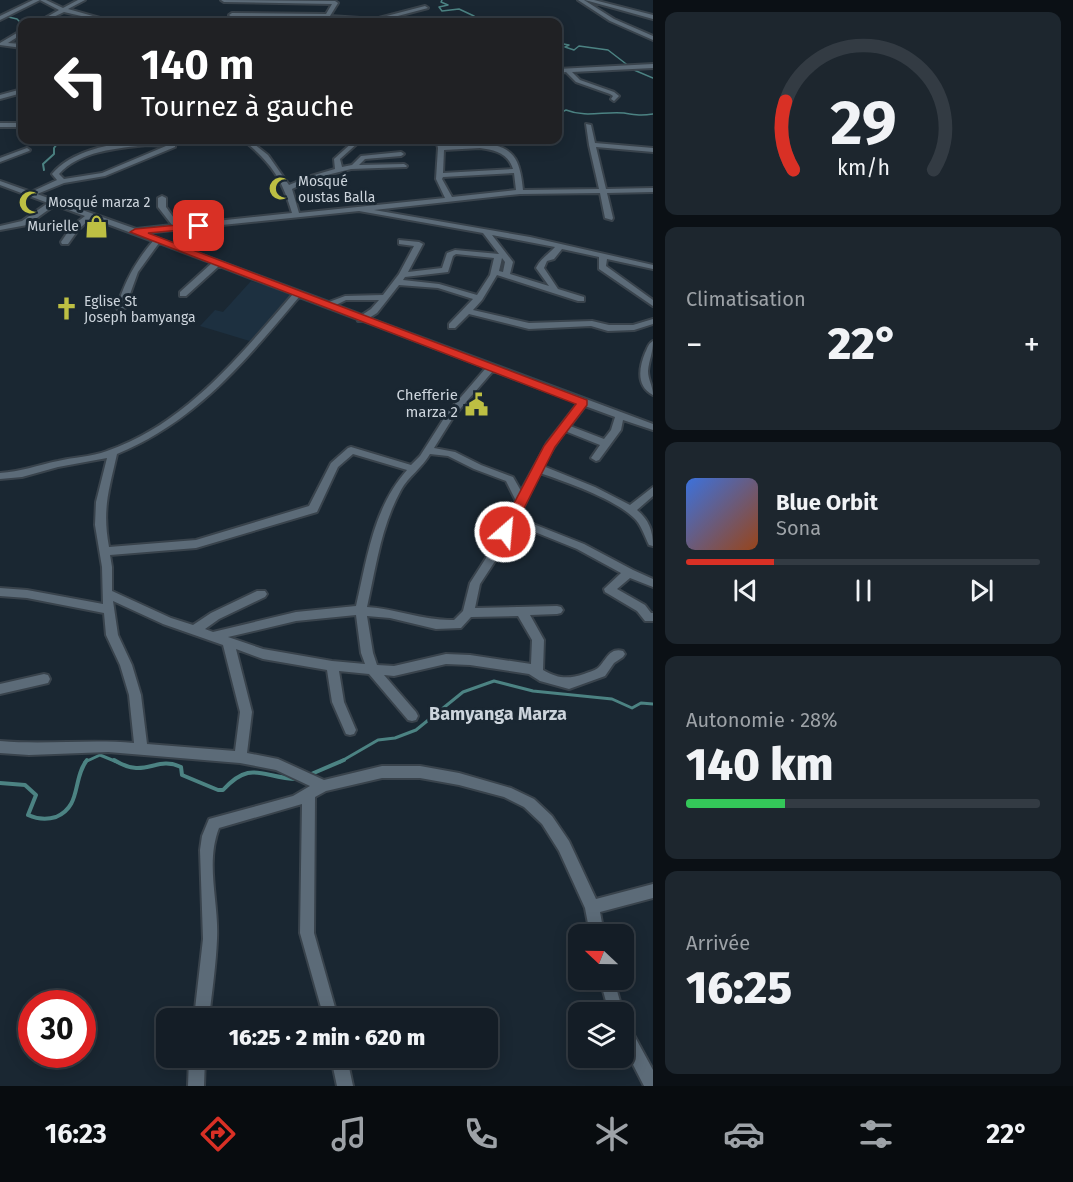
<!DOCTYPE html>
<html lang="fr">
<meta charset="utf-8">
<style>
:root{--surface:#141d26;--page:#1d262e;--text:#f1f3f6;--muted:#9da2a7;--line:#333b43;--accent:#d93025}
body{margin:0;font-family:"Fira Sans",sans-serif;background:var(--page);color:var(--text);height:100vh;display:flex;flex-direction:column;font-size:22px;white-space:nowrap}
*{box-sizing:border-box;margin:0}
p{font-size:20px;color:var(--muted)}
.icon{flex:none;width:33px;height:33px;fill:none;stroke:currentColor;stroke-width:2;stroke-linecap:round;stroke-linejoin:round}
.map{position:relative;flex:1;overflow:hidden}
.sheet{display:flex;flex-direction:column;gap:12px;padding:12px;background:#0b1015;width:420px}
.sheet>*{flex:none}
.banner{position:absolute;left:18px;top:18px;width:544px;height:126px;border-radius:12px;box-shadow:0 3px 15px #0003,0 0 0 2px var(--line);background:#202124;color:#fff;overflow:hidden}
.needle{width:39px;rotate:292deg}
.tools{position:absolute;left:568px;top:924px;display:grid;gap:12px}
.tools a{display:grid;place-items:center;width:66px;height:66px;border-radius:12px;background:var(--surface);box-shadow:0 3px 15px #0003,0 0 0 2px var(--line);font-size:30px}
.speed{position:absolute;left:18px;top:990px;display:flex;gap:12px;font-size:30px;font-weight:700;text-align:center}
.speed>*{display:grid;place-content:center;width:78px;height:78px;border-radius:50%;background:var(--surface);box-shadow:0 3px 15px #0003,0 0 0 2px var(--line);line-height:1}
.speed .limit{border:9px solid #d22;background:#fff;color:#111}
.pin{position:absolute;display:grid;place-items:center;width:51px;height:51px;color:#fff;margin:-26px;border-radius:12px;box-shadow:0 3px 9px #0006}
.me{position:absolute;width:66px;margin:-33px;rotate:27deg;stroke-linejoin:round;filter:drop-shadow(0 0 4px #0008)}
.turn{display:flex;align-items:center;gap:21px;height:126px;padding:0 24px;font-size:27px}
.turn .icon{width:78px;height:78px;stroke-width:2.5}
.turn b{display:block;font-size:42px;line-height:51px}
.big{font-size:45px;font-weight:800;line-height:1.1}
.sheet .tile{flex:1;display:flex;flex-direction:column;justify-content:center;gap:9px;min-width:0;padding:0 21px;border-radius:12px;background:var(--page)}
.sheet .dial{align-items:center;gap:0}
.dial svg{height:156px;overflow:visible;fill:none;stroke:var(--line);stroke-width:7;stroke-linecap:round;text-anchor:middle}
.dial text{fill:var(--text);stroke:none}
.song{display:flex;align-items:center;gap:18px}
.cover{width:72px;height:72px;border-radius:9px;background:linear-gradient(135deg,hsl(220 70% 55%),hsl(20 70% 35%))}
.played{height:6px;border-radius:3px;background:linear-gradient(90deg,var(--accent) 25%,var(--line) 25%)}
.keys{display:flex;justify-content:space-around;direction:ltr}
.heat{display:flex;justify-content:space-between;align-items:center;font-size:33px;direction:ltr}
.charge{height:9px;border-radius:4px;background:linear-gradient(90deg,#34c759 28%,var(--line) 0)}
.trip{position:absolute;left:156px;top:1008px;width:342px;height:60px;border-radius:12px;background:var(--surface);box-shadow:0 3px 15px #0003,0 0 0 2px var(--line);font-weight:800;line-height:60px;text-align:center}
.tabs{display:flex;height:96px;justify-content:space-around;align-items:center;background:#080c0f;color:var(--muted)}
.tabs .icon{width:42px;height:42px}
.tabs .on{color:var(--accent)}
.tabs b{font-size:27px;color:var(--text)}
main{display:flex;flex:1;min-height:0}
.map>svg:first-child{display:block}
.built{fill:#1d3040}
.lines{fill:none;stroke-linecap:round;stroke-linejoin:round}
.stream-far3{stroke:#4c8383;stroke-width:1.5}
.stream-far2{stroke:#4c8383;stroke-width:2}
.stream-far1{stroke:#4c8383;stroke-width:3}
.stream{stroke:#4c8383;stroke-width:4}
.minor-casing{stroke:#39434c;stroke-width:4}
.minor{fill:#5c6b78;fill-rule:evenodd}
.route{fill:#d93025;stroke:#8d1f18;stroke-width:1.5}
.labels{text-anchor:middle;stroke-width:6;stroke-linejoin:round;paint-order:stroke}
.far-poi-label{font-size:14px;fill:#ccd4dc;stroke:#1a2732;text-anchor:start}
.poi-label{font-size:15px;fill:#ccd4dc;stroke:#1a2732;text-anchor:end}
.quarter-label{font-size:18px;font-weight:bold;fill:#ccd4dc;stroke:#1a2732}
</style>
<main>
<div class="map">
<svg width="653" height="1086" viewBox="0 0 653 1086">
<rect width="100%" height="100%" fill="#1a2732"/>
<path class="built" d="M251,281L295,294L253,342L200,326L215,310L223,312Z"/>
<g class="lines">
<path class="stream-far3" d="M442,0L441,2L448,5L439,7L442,11L459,9L474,16L472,19L480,18L483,22
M0,15L17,19L22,24
M558,43L569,45L565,47L574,50L579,46L608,50L634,70L653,78
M558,114L566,110C586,118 604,111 624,113C636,115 641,116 653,114"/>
<path class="stream-far2" d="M44,170L43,164L54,154V148L60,140"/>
<path class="stream-far1" d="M85,762L100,755L117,762
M340,762L378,740L395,738L416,730L463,692L494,681L533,691L612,699L632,708L641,703L653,704"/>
<path class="stream" d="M114,760C146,780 155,755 181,767L182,775L218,790H223C251,759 262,778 297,779
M309,775L344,760
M0,783L25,785L36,795L28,815C37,819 46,820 56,817C82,806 72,779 87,760"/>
<defs>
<path id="minor" d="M33,0H46L63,8L78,0H85L68,9L114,22H107L64,12L43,22H38L59,10L40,0L0,20V16Z
M221,0L335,1L338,3L330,16L375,19L425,6L428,8L375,22L329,19L326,22H322L324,18L232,17L229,15L232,13L326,14L332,4L224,2Z
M578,0H584L614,19L653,36V40L610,21Z
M585,0H594L653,15V19Z
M22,30V34L8,43L22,44V48L0,45V43Z
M653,64V68L572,72L580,80L614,92L619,96L614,101L611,99L613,96L610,94L576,82L566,72L558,73V69Z
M22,89V93L0,99V95Z
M0,123H22V127H0Z
M586,124L591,125L595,143L653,148V152L596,147L606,189L653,188V192L607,193L613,218L612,220L605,218L600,193L520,194L374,210L530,237L653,265V269L607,259L606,266L653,300V306L599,269V257L562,249L554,259L547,261L544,268L558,289L584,297V301H578L497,275L482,300L473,310L529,323L592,321L609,325H633L653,319V324L634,330L608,331L591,326L529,329L469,314L455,328H449V324L473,299L438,288L399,285L377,313L369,318L653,424V430L623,420L621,430L599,460L596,461L591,458L600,445L565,431L554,447L543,466L595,487L630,505L653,487V496L637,510C649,520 653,531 653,546L649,545C645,537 642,527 636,520C618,500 566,482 540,473L518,518L584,544L633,570L653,579V587L630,578L617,589L645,605L651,613H653V621H645L637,611L605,592L604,589L621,573L577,549L515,524L503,549L480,584L475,608L557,606L561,607L563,610L561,613L557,614L530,615L544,640L543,670C558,679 569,679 584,674C588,672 594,671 598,668C606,661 609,647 623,651L625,654L623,657L614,663L605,676L569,689L540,681L529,674L470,665L446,664L394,676L384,675L416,712L418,716L416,720L412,721L408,720L369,674L339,671L344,702L356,730L354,734L350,735L346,734L332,702L327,670L263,659L236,649L252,712L247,753L278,759L324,780L382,766H420L459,773L511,788L534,799L552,816L569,841L596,899L653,884V898L600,912L604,934H590L585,908L559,851L542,824L524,807L504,797L459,785L420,778H382L326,791L315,797L314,933L338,1018H324L300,933L302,804L219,828C205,864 219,902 217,939C216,965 212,992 209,1018H194L203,939L200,850L202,836L209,819L293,796L310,786L276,770L240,763L108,752L29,755L0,753V741C45,745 89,739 134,743L129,695L120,665L106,635L104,613L27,598L0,596V588L27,590L103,604L102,567L95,525L96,502L107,458L58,467L22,477L0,479V473C20,472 38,465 58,461C74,457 91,457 107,451C186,424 240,355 293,294L219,266L186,296H180V292L212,263L159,243L138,272L125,308L121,310H118L117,308C124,282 136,261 153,241L91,218L78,230L68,244H62L61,242L72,226L85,216L55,205L27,225L0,230V226L22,221L48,203L0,185V181L31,192L57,180L52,174C75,145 141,136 175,145V147L105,176L64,183L37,194L136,229L172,225L158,207V198L162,196L166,198V207L179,225L292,213C283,182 273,165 248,144L247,143L250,141L268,155L289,185L311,176L335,169L334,159L354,141L359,142L340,159L342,167L352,165L361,156L401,152L404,154L401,156L365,159L359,165L404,164L407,166L406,167L351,169L315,178L292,189L299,213L445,198L436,179L438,148L436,140H442L444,146C466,144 506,137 517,162C521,171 522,181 523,190L599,189L589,145ZM147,145L166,146L102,173L64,179L59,174C79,151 119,148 147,145ZM480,148C495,150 508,153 513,169L443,173L444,150ZM514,173L516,190L452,197L442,179L443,177ZM359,211L483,233L499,254L455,250L447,253L442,268L408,272L423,244L419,242L399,240V244L414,246L399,274L383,295L345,296L329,302L144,233ZM492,235L555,247C548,255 541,258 536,268L549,286L510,274L513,262ZM456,254L494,258L490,275L477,295L439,284L403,280L405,277L448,272L453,256ZM502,258L505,262L503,272L499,271ZM299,297L357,319L358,321H363L486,368L448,412L420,456L411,465L351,447L348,448L331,463L309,506L196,540L109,547C102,509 109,490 117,454C197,421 245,361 299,297ZM346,300H379L371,309L362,315L336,305ZM493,371L578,403L547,443L521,491L513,477L481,465L455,452L434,448L454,416ZM585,406L615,417L611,430L604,439L570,426ZM353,454L407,470C373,508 367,559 356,606L296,612L213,632L205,629L219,619L265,597L267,594L265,591H257L211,613L193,625L171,618L112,591V567L110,555L196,548L317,512L338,467ZM430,454L448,456L474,469L506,481L516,501L495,544L470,583L463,611L454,620C425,621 397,609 367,607C376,567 381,526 401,490C408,477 422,468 430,454ZM113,601L163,624L223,645L240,712L235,751L147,744L141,695L132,665L118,635ZM356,615L361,653L365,664L332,661L263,649L228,637L296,621ZM367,616L390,618L436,629L461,628L471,617L518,616L532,640L531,664L470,655L446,654L394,666L377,665L373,653Z
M27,148L30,150L29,151L0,162V158Z
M653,341C653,353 649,360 648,371C648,380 653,386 653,395C636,386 639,368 645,353C648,347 648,344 653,341Z
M44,674L48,675L50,679L48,683L0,694V684Z
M600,980H614L623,1012H609Z
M624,1023L629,1026L653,1070V1086H644L624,1047Z
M189,1058H205L204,1086H188Z
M331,1058H347L353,1086H337Z"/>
</defs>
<use href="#minor" class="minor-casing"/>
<use href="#minor" class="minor"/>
</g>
<path class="route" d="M199,223L202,224V228L148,233L587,400V405L555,447L510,536L505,537L499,532L544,446L576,404L130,232L135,229Z"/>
<defs>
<symbol id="mosque-bare" viewBox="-9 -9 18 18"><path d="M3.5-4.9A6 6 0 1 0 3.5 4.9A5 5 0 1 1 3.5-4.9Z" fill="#bdbf43" stroke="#1a2732" stroke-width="2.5" paint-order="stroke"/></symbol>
<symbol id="shop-bare" viewBox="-9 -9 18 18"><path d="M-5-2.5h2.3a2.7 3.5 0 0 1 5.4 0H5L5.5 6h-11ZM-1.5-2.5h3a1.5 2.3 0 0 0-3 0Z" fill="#bdbf43" stroke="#1a2732" stroke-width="2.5" paint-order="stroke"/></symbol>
<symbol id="church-bare" viewBox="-9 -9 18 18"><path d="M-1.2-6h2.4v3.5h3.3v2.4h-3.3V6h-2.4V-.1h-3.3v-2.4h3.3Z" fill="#bdbf43" stroke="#1a2732" stroke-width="2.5" paint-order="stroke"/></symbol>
<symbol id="civic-bare" viewBox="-9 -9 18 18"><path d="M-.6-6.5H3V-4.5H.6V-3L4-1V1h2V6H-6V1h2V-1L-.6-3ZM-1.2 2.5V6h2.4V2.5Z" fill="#bdbf43" stroke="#1a2732" stroke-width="2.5" paint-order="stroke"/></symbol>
</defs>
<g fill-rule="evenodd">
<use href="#mosque-bare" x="264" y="172" width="33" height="33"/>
<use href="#mosque-bare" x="14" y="186" width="33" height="33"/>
<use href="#shop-bare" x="80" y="210" width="33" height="33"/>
<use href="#church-bare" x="50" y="292" width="33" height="33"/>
<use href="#civic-bare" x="460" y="388" width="33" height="33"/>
</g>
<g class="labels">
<g class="far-poi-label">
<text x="298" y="186">Mosqué<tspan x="298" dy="16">oustas Balla</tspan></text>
<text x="48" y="207">Mosqué marza 2</text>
<text x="79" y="231" text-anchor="end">Murielle</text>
<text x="84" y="306">Eglise St<tspan x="84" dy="16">Joseph bamyanga</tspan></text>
</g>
<g class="poi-label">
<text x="458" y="400">Chefferie<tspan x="458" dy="17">marza 2</tspan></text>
</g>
<g class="quarter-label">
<text x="498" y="720">Bamyanga Marza</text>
</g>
</g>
</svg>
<div class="tools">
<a><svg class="needle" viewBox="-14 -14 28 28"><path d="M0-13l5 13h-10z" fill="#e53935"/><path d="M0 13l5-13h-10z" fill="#9da2a7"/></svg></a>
<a><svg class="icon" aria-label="layers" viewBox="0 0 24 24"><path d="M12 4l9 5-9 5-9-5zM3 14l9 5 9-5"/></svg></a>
</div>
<div class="speed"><div class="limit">30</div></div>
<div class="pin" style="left:199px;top:226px;background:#d93025"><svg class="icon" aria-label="arrive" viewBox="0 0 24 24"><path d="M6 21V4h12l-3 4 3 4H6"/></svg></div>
<svg class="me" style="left:505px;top:532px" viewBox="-20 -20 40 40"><circle r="17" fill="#d93025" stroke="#fff" stroke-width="3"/><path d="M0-11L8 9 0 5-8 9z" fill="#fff"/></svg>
<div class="trip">16:25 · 2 min · 620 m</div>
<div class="banner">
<div class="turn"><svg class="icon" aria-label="left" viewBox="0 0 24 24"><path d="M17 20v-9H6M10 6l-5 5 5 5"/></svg><div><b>140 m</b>Tournez à gauche</div></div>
</div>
</div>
<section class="sheet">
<div class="tile dial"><svg viewBox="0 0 100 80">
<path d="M14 69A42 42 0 1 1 86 69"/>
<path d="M14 69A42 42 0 0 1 10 34" stroke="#d93025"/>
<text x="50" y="56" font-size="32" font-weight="700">29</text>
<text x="50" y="72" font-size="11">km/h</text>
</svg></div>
<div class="tile"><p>Climatisation</p>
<div class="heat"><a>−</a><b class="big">22°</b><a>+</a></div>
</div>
<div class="tile">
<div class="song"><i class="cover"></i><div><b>Blue Orbit</b><p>Sona</p></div></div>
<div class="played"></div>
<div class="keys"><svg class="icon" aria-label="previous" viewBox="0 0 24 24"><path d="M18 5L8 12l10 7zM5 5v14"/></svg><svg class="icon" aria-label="pause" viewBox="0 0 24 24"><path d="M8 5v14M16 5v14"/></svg><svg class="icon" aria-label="next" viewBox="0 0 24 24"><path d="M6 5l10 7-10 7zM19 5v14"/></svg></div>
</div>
<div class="tile"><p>Autonomie · 28%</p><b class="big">140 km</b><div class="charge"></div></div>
<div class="tile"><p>Arrivée</p><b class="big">16:25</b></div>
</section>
</main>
<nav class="tabs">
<b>16:23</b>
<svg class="icon on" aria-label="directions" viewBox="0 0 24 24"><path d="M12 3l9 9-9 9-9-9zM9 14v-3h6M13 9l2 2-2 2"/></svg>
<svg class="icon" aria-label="music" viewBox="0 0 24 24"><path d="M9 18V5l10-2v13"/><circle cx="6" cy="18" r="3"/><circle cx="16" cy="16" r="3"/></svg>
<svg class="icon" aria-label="phone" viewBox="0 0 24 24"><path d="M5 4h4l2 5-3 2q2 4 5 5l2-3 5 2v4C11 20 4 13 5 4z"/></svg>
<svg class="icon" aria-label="climate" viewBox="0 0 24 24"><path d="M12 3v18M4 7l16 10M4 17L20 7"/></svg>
<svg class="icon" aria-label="car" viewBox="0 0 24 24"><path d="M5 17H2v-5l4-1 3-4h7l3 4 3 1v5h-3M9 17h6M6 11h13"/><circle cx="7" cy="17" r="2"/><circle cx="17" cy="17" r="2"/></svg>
<svg class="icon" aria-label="filters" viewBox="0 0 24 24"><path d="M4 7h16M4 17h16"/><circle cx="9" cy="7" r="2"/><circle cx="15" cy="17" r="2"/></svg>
<b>22°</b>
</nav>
